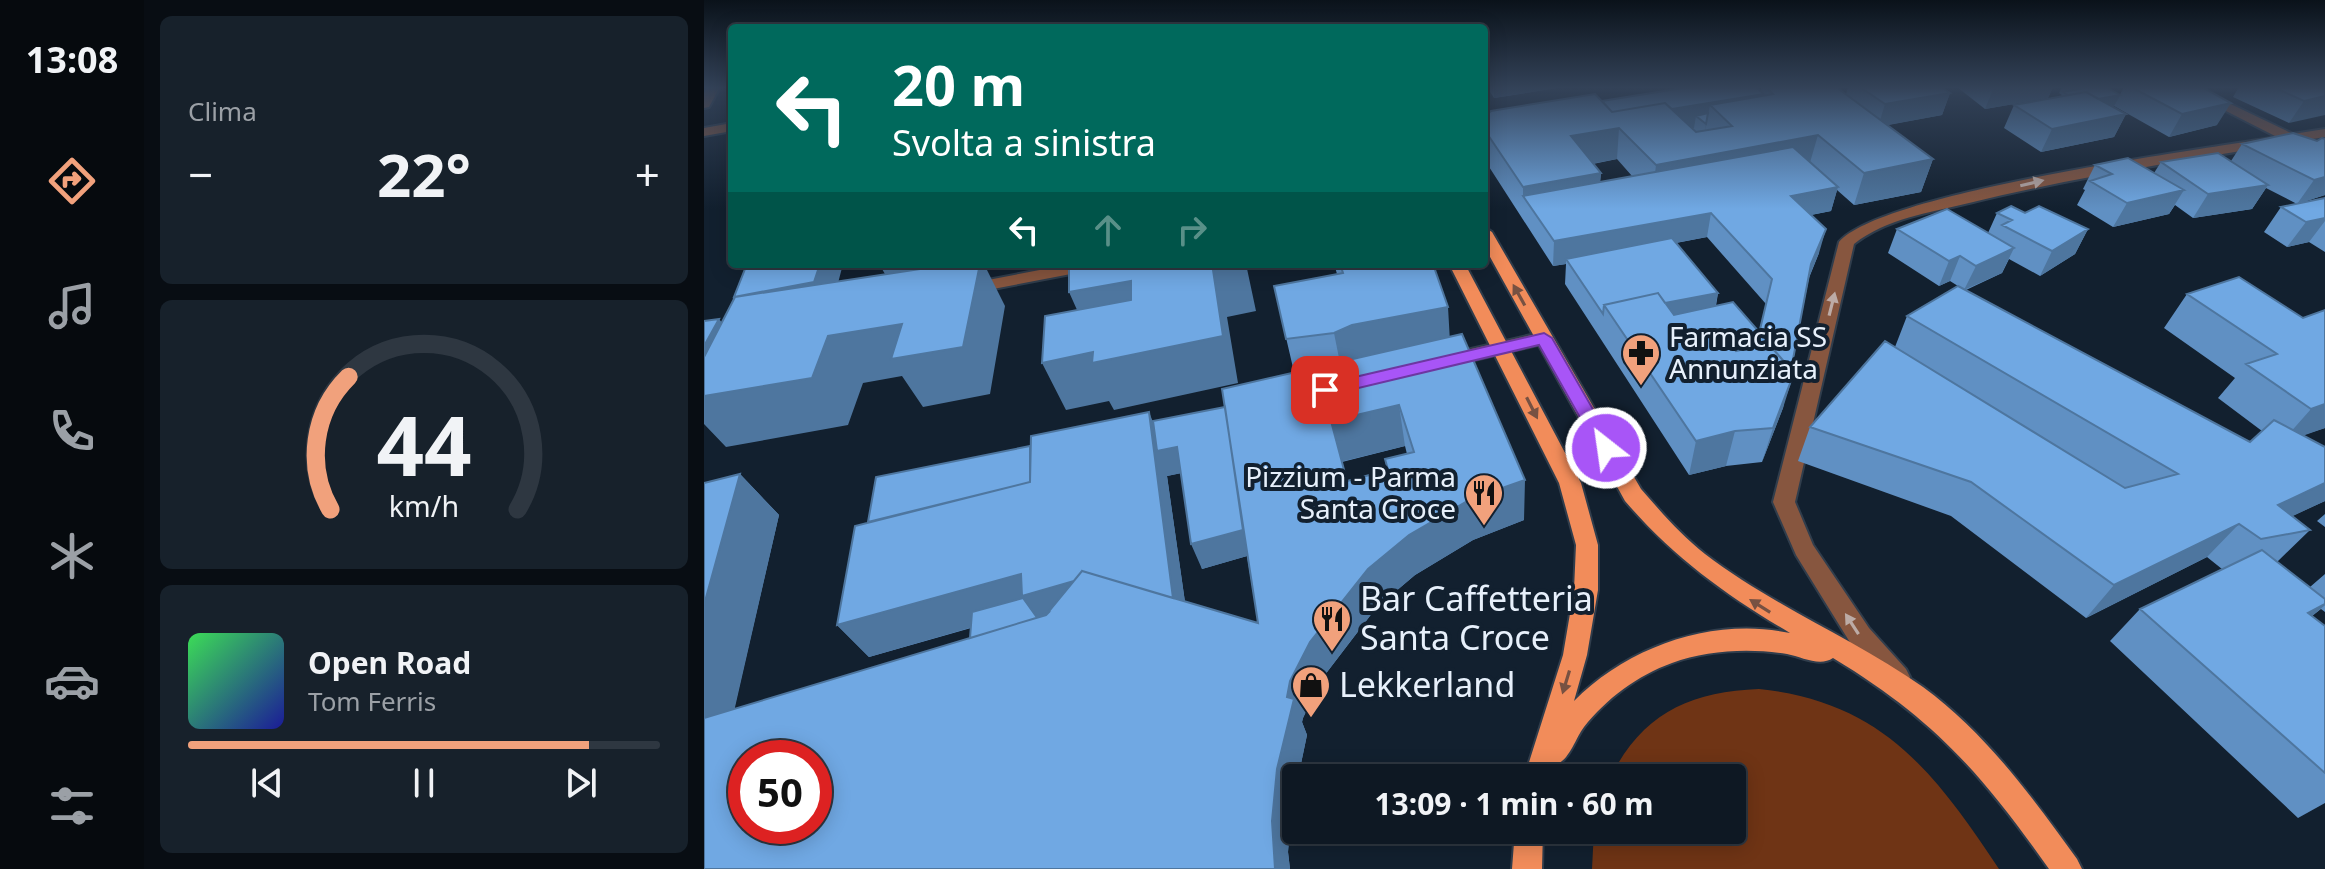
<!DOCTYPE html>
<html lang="it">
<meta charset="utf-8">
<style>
:root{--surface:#0e1823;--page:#17212b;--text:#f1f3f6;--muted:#9ba0a6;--line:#2e3741;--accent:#f1a17c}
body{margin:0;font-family:"Noto Sans",sans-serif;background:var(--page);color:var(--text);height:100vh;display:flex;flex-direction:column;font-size:30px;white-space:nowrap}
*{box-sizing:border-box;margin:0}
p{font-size:26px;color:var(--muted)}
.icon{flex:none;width:44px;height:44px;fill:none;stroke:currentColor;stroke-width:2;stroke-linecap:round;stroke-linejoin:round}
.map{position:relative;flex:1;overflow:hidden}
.sheet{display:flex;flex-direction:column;gap:16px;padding:16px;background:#080d13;width:560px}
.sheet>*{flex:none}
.top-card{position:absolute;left:24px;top:24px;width:760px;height:244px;border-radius:8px;box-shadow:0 4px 20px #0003,0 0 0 2px var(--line);background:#00695c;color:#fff;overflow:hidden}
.speed{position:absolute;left:24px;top:740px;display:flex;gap:16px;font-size:40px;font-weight:700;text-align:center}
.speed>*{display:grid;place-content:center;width:104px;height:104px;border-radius:50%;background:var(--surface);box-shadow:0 4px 20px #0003,0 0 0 2px var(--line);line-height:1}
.speed .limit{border:12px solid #d22;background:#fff;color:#111}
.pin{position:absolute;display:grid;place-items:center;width:68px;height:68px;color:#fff;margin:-34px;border-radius:16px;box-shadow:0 4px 12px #0006}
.me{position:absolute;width:88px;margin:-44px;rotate:330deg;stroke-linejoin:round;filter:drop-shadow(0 0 6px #0008)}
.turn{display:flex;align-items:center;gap:28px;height:168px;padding:0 32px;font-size:36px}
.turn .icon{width:104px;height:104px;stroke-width:2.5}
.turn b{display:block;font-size:56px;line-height:68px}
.lanes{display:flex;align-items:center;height:76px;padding:0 32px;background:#0003;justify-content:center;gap:40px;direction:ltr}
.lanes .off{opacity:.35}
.big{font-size:60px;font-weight:700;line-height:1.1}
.sheet .tile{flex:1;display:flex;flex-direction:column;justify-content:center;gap:12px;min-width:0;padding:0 28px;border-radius:12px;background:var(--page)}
.sheet .dial{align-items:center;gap:0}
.dial svg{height:208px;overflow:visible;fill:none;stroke:var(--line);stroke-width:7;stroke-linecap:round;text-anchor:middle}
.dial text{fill:var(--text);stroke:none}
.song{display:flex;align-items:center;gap:24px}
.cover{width:96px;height:96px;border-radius:12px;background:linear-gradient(135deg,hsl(130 70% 55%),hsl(240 70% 35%))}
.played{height:8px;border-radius:4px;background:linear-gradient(90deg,var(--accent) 85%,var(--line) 85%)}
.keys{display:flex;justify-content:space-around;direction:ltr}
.heat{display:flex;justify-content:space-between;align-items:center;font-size:44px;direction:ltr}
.trip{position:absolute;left:578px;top:764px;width:464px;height:80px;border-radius:8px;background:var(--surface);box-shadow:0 4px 20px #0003,0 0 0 2px var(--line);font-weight:700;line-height:80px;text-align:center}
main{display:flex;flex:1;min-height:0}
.tab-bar{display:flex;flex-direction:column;width:144px;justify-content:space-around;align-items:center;background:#060a0e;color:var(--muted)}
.tab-bar .icon{width:56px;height:56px}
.tab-bar .selected{color:var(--accent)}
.tab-bar b{font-size:36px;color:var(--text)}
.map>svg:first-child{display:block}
.green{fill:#6f3415}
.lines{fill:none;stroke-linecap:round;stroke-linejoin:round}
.minor-casing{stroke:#303d4c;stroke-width:4}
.major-casing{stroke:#303d4c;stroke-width:4}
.minor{fill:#87563f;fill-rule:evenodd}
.major{fill:#f28c5a;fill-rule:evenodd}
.wall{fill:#6090c3;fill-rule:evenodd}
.shaded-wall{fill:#4e769f}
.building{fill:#70a8e3;stroke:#4e769f;stroke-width:2;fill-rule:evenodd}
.oneway{fill:#bcaba6}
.oneway2{fill:#775142}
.route{fill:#a855f7;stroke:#6d37a1;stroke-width:2}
.labels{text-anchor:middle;stroke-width:8;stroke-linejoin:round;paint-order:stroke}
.poi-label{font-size:28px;fill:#e7f0fb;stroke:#12202f;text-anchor:start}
.near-poi-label{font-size:34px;fill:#e7f0fb;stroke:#12202f;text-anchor:start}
</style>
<main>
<nav class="tab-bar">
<b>13:08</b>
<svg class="icon selected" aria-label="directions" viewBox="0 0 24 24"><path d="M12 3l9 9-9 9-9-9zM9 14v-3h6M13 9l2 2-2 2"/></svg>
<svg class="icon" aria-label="music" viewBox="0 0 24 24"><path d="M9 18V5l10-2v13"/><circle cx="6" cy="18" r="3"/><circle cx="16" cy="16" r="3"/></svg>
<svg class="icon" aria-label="phone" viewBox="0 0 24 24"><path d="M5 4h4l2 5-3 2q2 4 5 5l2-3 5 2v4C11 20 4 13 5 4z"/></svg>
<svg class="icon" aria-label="climate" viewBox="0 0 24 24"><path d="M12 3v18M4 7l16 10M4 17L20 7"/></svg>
<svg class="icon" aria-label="car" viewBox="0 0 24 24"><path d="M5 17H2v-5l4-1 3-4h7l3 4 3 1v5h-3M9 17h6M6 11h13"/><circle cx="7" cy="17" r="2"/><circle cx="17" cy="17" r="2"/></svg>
<svg class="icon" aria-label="filters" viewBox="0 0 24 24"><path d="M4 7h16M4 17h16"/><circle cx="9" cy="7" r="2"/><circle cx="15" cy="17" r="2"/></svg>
</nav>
<section class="sheet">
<div class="tile"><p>Clima</p>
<div class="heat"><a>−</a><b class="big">22°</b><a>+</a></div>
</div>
<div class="tile dial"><svg viewBox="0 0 100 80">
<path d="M14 69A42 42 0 1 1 86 69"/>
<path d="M14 69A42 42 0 0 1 21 18" stroke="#f1a17c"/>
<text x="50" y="56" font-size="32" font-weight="700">44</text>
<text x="50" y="72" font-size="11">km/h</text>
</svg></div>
<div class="tile">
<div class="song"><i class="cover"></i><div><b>Open Road</b><p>Tom Ferris</p></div></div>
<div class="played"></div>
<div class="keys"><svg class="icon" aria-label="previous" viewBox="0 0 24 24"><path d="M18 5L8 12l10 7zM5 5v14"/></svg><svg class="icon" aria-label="pause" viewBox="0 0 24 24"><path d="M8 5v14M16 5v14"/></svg><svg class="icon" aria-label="next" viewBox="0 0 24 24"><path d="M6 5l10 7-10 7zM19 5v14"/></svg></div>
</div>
</section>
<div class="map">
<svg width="1621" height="869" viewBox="0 0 1621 869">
<rect width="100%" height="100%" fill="#12202f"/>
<path class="green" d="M1055,689C1179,702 1231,773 1295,869H888L890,830H1028V778H906C939,713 985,692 1055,689Z"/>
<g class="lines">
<defs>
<path id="minor" d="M4,87H16L5,107L0,108V93Z
M1475,87H1491L1589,134L1621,129V137L1602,140L1621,150V159L1586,143C1479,161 1371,177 1265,203C1225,213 1183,218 1150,244L1091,502L1109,545L1165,628L1202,669L1206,677L1202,685L1193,689L1184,685L1147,644L1092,555L1069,502L1135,242C1178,192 1494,150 1573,137Z
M28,123V131L0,136V128Z
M367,264H401L393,269L263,294L255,289L263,284Z
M840,332L846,334L849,338L846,342L741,367L732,361L741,355Z"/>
<path id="major" d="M780,227L788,232L937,489C957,512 977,535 1001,554C1069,606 1149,638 1219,687C1282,733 1328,797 1373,859L1378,869H1345C1278,774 1230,719 1129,658C1116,667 1098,657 1083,654C1046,648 1003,650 968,663C934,675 902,699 880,727C871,739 866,759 852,765L848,778H820L859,655L870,590L872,545L855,483L745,264H761L877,483L894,545V590L883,655L870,701C925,646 1009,617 1086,633C1023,596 969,557 921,501L780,246Z
M811,830H839L838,869H808Z"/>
</defs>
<use href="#minor" class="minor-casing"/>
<use href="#major" class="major-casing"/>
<use href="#minor" class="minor"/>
<use href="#major" class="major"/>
</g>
<path class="wall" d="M783,87H859L790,98Z
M1057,87H1132L1142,94L1144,87H1237L1246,93L1238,115L1183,125L1229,159L1217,192L1150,205L1133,190L1127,211L1107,215L1115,253L1105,278L1079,408L1058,462L1022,466L985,475L861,284L862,264L849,266L780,159V117L898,101L1057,91ZM913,159L928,176L896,182L897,173L889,164ZM1003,237L1062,304L1055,333L1012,306L1014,293L972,243Z
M1253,87H1349L1344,98L1281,109Z
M1358,87H1402L1416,95L1410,106L1409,107L1422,114L1410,137L1337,152L1300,128L1310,105L1357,96L1358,95L1355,93Z
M1420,87H1498L1513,125L1465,137L1410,106Z
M1535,87H1621L1585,123L1529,97Z
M1589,133L1621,195L1593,204L1562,188L1548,209L1489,218L1471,205L1465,214L1409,227L1373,205L1381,190L1379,189L1391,165L1450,173L1457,162L1527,161L1538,144Z
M1621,198V252L1605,242L1583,247L1560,232L1577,207Z
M1293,213H1321L1384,229L1371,254L1336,276L1305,259L1298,273L1262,290L1546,442L1558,431L1514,398L1531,378L1460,328L1483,294L1535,277L1621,428L1599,435L1621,447V501L1588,516L1606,530L1573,562L1606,587L1621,574V612L1617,609L1608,616L1621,626V803L1594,818L1406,641L1436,609L1518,569L1503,557L1382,618L1247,516L1094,461L1106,427L1191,347L1203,316L1254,286L1246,281L1235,286L1184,253L1193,229L1284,233Z
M623,264H728L745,336L820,520L769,540L711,575L672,608L617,680L599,718L598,722L603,735L594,778H592V786L588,802L584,852L586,869H0L36,474L75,515L30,709L266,638L267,628L165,657L133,625L164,522L449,421L521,407L590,372L570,286L633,274L631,267L624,268ZM701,446L703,454L681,459L683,470L643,481L638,462ZM477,473L498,569L543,556L554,623L481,602L463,476Z
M1621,514V527L1613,521Z"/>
<path class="shaded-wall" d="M790,87H859L790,98Z
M1290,87H1349L1344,98L1281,109Z
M1246,93L1238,115L1174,127L1181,104Z
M1060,94L1056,114L1028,126L1006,105L1000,136L1002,124L992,116L990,128L927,139L915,128L913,159L865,168L867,136L907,120Z
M1416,95L1410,106L1371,114L1377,102Z
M1621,96V115L1585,123L1600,101Z
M1527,103L1513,125L1465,137L1478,114Z
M1422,114L1410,137L1337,152L1348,129Z
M1114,135L1105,166L948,197L952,165Z
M1229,159L1217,192L1150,205L1160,173Z
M897,173L894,205L819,196V187Z
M1621,176V195L1593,204L1610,180Z
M1564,185L1548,209L1489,218L1504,194Z
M1134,187L1127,211L1081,220L1087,196Z
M1480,190L1465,214L1409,227L1423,203Z
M1007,213L1003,237L865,263L862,259V264L849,266L850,241Z
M1621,218V221L1605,242L1583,247L1602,222Z
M1122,229L1115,253L1100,289L1107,264Z
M1384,229L1371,254L1336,276L1348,251Z
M1310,248L1298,273L1260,290L1272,266Z
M1256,256L1246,281L1235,286L1245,261Z
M116,264H139L128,306L49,322L30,297Z
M175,264H260L187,284Z
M276,264H280L301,306L286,394L219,407L198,376L159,383L144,425L22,447L0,424V346L15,319L36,344L124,336Z
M542,264L552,311L523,317L534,383L410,410L405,401L362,410L338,363L509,270Z
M624,264H630L631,267L624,268Z
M427,281L444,328L386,339L365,292Z
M1014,293L1009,318L906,313Z
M744,307L746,342L637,368L630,333L648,325Z
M1056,333L1047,368L1024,341Z
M1090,373L1079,408L1058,462L1069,428Z
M1621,404V428L1576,444L1607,409Z
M695,405L701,446L636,462L627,421Z
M445,412L459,447H473L483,472L463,476L486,637L470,605Z
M1031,431L1022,466L985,475L992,441Z
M36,474L75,515L18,764L0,752V605Z
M821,480L820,520L769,540L711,575L672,608L617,680L599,718L598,722L603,735L594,778H592V786L588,802L584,852L586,869H571L568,821L573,769L583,697L586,681L606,642L664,569L705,535L767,499Z
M1621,483V501L1550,534L1574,505Z
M1535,524L1503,557L1382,618L1410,585Z
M541,530L550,554L498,569L487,544Z
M317,574L382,577L341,629L328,610L165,657L133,625Z
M1621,604V605L1587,634L1604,613Z"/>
<path class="building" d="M985,87H1052L1060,94L968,109L961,103L908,112L898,101Z
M1062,87H1132L1229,159L1160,173L1114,135L952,165L915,128L867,136L897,173L819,187L780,129V117L787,111L891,94L908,112L961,103L992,132L1028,126L1006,105L1069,94Z
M1156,87H1237L1246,93L1181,104Z
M1370,87H1402L1416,95L1394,99L1382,92L1364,95L1359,92L1375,89Z
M1427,87H1498L1527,103L1478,114Z
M1569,87H1621V96L1600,101Z
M1382,92L1422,114L1348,129L1310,105Z
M1004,113L1002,124L992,116Z
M1589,133L1613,141L1618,138L1621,139V177L1610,180L1538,144Z
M1089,147L1134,187L1087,196L1122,229L1107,264L1087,370L1064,343L1056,345L1053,342L1068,279L1007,213L850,241L819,196Z
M1514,153L1564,185L1504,194L1457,162Z
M1424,158L1480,190L1423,203L1386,181L1408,174L1391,165Z
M1621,198V218L1602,222L1577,207Z
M1307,206L1321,213L1335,206L1384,229L1348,251L1298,225L1308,220L1293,213Z
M1243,209L1310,248L1272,266L1256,256L1245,261L1193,229Z
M968,238L1014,293L961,303L954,293L900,305L899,314L862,259Z
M43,264H116L110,282L30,297Z
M249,264H276L259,347L187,359L198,324L124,336L108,378L0,396V357L31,297Z
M365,264H540L509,270L519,336L388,363L389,352L338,363L341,316L427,300V281L365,292Z
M636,264H728L730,267L744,307L648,325L630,333L582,339L570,286L639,273Z
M1535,277L1599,318L1621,310V404L1607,409L1542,364L1573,354L1483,294Z
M1254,286L1546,442L1570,420L1621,447V483L1574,505L1606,530L1557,539L1535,524L1410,585L1267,482L1106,427L1181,341L1421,488L1474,474L1203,316Z
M954,293L970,315L1029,302L1056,333L1024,341L1032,351L1064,343L1090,373L1069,428L1031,431L992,441L900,305Z
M15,319L0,346V321Z
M758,334L821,480L767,499L705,535L664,569L606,642L586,681L583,697L590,699L573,769L568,821L571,869H0V718L342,615L378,571L554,623L518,389ZM695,405L710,452L681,459L684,470L643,481L627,421ZM42,758H110V826H42Z
M521,407L539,530L487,544L473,447L453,451L449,421Z
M445,412L469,598L378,571L370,581L318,596L317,574L133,625L151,526L326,482L327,436Z
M326,446V482L164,522L172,477Z
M36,474L0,605V483Z
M1558,550L1621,599V604L1604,613L1621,626V773L1436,609Z
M319,598L332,616L344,613L342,615L266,638L268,612Z"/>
<defs><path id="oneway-solid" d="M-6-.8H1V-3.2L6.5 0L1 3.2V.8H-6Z" transform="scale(2)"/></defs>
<g class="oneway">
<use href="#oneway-solid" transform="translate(1328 183) rotate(-13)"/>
<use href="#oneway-solid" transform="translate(1128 304) rotate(-76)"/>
<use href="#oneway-solid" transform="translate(1148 624) rotate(-123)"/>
</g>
<g class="oneway2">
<use href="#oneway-solid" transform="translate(815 295) rotate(-119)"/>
<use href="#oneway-solid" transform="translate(828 408) rotate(63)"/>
<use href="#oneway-solid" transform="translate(1056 606) rotate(-148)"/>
<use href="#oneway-solid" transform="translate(862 682) rotate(107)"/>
</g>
<linearGradient id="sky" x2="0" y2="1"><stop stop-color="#0a121a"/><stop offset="0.42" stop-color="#334258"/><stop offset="1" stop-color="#334258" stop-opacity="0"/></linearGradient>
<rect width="1621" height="209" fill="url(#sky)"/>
<path class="route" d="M840,333L848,338L909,444V453H896L835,345L621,396L613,390L621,384Z"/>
<defs>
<symbol id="pharmacy-pin" viewBox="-11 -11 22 30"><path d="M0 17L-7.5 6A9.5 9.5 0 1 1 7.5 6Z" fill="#f1a17c" stroke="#12202f"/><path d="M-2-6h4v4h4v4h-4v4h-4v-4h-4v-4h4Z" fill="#111"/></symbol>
<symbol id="restaurant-pin" viewBox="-11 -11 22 30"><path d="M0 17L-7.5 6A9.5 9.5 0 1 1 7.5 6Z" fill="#f1a17c" stroke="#12202f"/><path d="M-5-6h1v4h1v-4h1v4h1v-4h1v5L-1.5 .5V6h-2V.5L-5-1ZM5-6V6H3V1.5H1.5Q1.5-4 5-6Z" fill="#111"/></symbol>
<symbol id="shop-pin" viewBox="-11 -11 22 30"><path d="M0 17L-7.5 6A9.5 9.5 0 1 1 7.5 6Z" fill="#f1a17c" stroke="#12202f"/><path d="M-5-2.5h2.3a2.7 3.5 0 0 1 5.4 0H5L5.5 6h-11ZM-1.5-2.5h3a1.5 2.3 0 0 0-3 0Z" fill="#111"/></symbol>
</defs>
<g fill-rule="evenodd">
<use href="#pharmacy-pin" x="915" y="331" width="44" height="60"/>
<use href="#restaurant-pin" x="758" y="471" width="44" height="60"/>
<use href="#restaurant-pin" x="606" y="597" width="44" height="60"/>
<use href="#shop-pin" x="585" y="663" width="44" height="60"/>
</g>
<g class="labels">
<g class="poi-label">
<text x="965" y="347">Farmacia SS<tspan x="965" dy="32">Annunziata</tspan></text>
<text x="752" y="487" text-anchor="end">Pizzium - Parma<tspan x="752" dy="32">Santa Croce</tspan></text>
</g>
<g class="near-poi-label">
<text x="656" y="611">Bar Caffetteria<tspan x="656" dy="39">Santa Croce</tspan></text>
<text x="635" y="697">Lekkerland</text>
</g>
</g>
</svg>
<div class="speed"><div class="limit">50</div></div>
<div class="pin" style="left:621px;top:390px;background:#d93025"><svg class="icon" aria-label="arrive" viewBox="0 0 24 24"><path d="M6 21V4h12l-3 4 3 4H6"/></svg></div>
<svg class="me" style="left:902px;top:448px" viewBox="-20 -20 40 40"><circle r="17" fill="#a855f7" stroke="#fff" stroke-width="3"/><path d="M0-11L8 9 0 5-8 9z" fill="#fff"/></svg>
<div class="trip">13:09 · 1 min · 60 m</div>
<div class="top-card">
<div class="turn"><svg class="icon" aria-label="left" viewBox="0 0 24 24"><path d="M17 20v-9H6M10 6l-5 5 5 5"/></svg><div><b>20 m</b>Svolta a sinistra</div></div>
<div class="lanes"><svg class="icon" aria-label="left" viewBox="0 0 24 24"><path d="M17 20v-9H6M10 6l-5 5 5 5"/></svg><svg class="icon off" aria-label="ahead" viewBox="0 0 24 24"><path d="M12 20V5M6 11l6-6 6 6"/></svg><svg class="icon off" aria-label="right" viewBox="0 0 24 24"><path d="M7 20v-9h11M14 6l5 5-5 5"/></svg></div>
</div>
</div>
</main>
